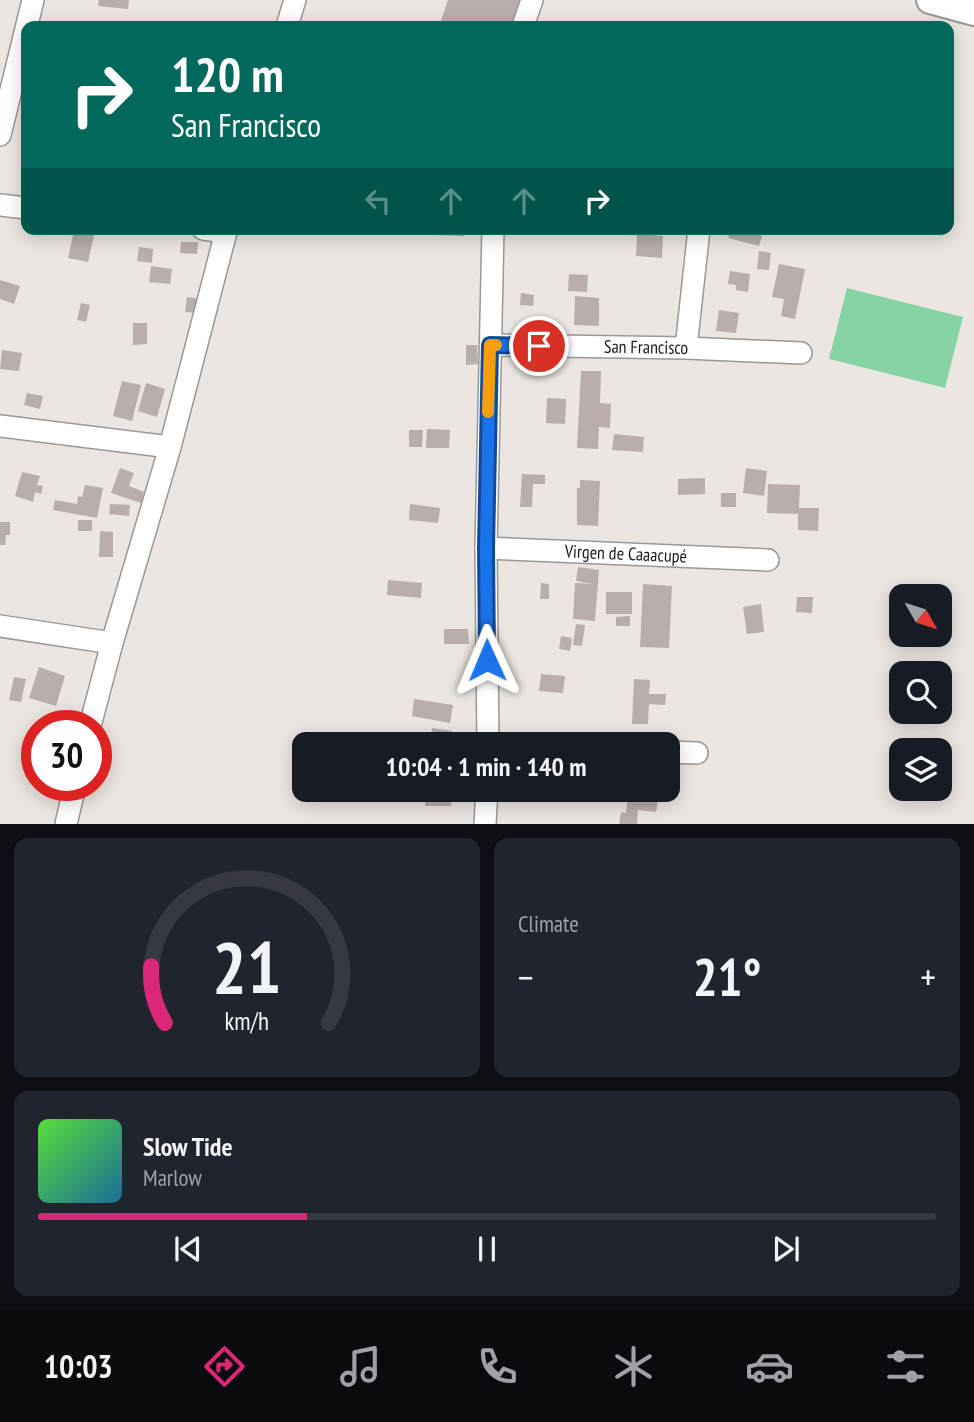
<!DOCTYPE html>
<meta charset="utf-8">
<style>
:root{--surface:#171b24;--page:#20242c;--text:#f1f3f6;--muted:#9ea1a6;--line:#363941;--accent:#db2777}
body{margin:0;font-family:"PT Sans Narrow",sans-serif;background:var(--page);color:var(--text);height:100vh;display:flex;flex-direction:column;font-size:26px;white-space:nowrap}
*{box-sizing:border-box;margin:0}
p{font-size:23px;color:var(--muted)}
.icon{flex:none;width:38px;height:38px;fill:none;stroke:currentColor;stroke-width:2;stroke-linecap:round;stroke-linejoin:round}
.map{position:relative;height:824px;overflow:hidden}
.drawer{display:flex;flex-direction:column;gap:14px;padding:14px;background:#0d0f14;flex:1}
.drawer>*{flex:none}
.hud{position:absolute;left:21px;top:21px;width:933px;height:214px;border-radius:14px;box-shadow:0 4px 18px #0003;background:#00695c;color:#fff;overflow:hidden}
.needle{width:46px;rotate:129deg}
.buttons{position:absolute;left:889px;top:584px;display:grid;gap:14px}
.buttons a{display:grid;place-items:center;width:63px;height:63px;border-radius:14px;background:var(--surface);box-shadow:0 4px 18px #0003;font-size:35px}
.speed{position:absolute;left:21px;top:710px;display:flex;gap:14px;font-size:35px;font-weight:700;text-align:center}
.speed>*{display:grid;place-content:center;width:91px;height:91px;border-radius:50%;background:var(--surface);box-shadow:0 4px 18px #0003;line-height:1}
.speed .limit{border:10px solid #d22;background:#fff;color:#111}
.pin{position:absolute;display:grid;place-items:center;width:60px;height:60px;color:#fff;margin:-30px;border:4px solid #fff;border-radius:50%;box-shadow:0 2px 7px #0007}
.me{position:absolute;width:77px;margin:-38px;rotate:359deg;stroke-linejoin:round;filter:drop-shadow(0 0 5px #0008)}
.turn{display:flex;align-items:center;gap:24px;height:147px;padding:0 35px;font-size:32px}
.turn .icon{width:91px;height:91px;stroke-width:2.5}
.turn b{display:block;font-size:49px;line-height:60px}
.lanes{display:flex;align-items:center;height:66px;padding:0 35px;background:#0003;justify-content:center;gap:35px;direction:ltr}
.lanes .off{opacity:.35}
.big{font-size:52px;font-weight:700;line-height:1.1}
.drawer .widget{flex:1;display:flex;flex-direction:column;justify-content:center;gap:10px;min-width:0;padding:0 24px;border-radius:14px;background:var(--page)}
.drawer .dial{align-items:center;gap:0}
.dial svg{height:182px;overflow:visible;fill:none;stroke:var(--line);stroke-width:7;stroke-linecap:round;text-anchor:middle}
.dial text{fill:var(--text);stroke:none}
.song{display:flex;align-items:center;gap:21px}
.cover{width:84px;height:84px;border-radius:10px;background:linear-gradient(135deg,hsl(110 70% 55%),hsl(200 70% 35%))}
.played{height:7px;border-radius:4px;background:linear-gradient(90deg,var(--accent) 30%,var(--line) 30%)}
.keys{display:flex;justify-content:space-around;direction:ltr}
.heat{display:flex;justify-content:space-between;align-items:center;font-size:38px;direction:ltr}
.drawer .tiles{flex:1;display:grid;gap:14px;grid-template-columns:1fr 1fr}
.widget:last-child{grid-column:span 2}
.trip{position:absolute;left:292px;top:732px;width:388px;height:70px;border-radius:14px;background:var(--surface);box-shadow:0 4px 18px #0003;font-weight:700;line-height:70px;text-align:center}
.tab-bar{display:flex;height:112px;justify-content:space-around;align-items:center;background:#090b0e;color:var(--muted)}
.tab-bar .icon{width:49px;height:49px}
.tab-bar .current{color:var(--accent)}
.tab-bar b{font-size:32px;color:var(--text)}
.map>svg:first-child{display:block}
.pitch{fill:#86d4a5}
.building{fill:#b8aeab}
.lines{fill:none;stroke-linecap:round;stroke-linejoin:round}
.minor-casing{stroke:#989898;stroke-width:24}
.tertiary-casing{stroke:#989898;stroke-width:30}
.minor{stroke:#fff;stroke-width:21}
.tertiary{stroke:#fff;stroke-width:26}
.route-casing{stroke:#114b97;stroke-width:18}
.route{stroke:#1a73e8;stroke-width:12}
.slow{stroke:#f59e0b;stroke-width:12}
.labels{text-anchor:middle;stroke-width:7;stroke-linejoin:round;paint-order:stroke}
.street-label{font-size:18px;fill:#1b1b1b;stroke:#fff}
</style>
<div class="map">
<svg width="974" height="824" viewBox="0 0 974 824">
<rect width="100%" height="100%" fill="#ebe6e1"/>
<path class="pitch" d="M847,288L963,317L945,388L829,359Z"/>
<path class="building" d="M99,0H129L128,9L98,6Z
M448,0H528L519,26H439Z
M440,229H464V236L439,235Z
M731,229H752L751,233L762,236L759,246L728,238Z
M74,231L94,235L88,262L68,258Z
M637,234L663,236L662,258L636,256Z
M181,242H198L197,254L180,253Z
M139,247L153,249L152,263L137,261Z
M759,251L771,253L769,270L757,269Z
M779,264L805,269L795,319L781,316L784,299L772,297Z
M151,266L172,269L170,284L149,282Z
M730,271L750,274L748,292L736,290V285L728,284Z
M569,274L588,275L587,292L568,291Z
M0,280L20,286L14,304L0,299Z
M521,293L534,295L533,306L520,305Z
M575,296L599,298V326L574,325Z
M187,297L199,299L197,313L185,312Z
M81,303L90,305L86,322L77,320Z
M719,310L739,313L736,333L716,331Z
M133,323H147V344L133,345Z
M466,345H477L478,364L466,365Z
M2,350L22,353L19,371L0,369Z
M581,371H601L600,403L611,404L610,428L599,427L598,449L577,448Z
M122,381L141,385L132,421L113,416Z
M146,383L165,389L157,417L138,411Z
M27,393L43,396L40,409L24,405Z
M547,398L566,399L565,424L546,423Z
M427,429L450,430L449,448H426Z
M409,430H423L422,447H409Z
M614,434L644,437L643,452L612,450Z
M120,468L134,473L129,486L144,492L141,503L111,493Z
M746,468L767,471L764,496L743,493Z
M22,472L40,476L37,485L43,486L41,494L35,492L33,502L15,496Z
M522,474L545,475V484H533L532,507H520Z
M705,478V494L678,495V479Z
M580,480L600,481L598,526L577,525V488H580Z
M768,484L800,485L799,508H819L818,531L798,530V514L767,513Z
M85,485L103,488L97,518L53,510L55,500L77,504L78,496L82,497Z
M721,493H736V507H721Z
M110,504L130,505L129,516L109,514Z
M410,504L440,508L438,523L409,520Z
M78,520H92V531H78Z
M0,522H10V535H6L5,545H0Z
M100,531L113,532V557H99Z
M578,567L599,570L595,621L573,619L575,583L593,584L576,581Z
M388,580L422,583L421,598L387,595Z
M541,583L549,584V599H540Z
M643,584L672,586L669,648L640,647Z
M606,592H632V614H606Z
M797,597H813L812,613L796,612Z
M761,604L764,632L747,634L743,607Z
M630,616V626H616V617Z
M576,624L585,625L582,646L573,645Z
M444,629H468L469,644H444Z
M561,636L572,638L570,651L559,649Z
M39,667L65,676L56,706L29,698Z
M541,674L565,676L563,693L539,691Z
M14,677L26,679L21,702L9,700Z
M634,679L650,680L649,694H666L665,705L649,704L648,724H632Z
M414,699L453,705L450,723L412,716Z
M432,728L452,731L451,744H430Z
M426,789H452L451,806H425Z
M523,789H567L566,800L522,795Z
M640,789H670L669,801L658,800L656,812L638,810L637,824H619L621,812L626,813L628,795L639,796Z"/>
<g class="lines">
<defs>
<g id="minor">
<path d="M287,26L295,0"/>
<path d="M523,26L532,0"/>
<path d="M0,135L33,0"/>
<path d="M0,205L26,208"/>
<path d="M203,229L226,232L227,229"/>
<path id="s1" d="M490,345L686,348L801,353"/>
<path d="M686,348L699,229"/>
<path d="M0,426L170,447"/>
<path id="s2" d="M486,548L768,560"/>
<path d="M0,626L112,643"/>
<path d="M90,726L112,643L170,447L226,232"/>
<path d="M488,744L486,548L493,229"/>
<path d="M668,752L697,753"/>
<path d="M66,824L75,786"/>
<path d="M485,824L487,789"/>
</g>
<path id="tertiary" d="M930,0L974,12"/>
</defs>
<use href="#minor" class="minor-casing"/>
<use href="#tertiary" class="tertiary-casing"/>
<use href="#minor" class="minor"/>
<use href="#tertiary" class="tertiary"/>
</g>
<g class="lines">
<defs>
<path id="route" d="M487,660L486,548L490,345L539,346"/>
</defs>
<use href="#route" class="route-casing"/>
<use href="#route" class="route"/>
<path class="slow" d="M488,412L490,345H496"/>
</g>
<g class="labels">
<g class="street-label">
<text dy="6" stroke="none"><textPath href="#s1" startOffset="156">San Francisco</textPath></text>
<text dy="6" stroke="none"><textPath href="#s2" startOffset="140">Virgen de Caaacupé</textPath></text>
</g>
</g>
</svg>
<div class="buttons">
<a><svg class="needle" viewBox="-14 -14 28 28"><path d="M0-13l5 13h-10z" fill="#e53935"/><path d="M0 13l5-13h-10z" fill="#9ea1a6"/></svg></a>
<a><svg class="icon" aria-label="search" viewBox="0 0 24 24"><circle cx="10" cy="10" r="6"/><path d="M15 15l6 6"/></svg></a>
<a><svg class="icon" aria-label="layers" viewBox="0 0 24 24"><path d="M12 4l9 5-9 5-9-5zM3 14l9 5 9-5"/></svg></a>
</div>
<div class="speed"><div class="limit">30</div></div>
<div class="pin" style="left:539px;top:346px;background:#d93025"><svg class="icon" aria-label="arrive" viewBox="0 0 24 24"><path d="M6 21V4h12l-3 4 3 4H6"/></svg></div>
<svg class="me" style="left:487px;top:660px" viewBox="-20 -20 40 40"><path d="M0-17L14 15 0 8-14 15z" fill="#1a73e8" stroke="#fff" stroke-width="4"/></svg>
<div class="trip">10:04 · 1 min · 140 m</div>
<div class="hud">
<div class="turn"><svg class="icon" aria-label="right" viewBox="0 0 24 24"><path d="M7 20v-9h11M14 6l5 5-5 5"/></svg><div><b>120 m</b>San Francisco</div></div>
<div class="lanes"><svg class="icon off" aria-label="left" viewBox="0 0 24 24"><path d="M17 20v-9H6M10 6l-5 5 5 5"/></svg><svg class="icon off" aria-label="ahead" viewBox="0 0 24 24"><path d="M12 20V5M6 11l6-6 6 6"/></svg><svg class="icon off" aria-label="ahead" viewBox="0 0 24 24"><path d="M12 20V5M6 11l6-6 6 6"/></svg><svg class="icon" aria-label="right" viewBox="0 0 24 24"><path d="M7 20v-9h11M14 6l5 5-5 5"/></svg></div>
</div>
</div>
<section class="drawer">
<div class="tiles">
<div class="widget dial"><svg viewBox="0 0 100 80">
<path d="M14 69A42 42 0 1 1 86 69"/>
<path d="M14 69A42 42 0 0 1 8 44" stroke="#db2777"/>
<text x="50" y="56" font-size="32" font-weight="700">21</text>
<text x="50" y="72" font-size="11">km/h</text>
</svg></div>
<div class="widget"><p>Climate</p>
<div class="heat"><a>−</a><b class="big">21°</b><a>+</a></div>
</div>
<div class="widget">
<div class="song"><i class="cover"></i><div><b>Slow Tide</b><p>Marlow</p></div></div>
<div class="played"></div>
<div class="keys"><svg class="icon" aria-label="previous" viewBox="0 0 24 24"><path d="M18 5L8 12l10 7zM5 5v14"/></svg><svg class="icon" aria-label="pause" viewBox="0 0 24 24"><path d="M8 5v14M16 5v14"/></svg><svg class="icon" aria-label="next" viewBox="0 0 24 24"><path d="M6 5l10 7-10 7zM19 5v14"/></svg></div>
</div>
</div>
</section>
<nav class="tab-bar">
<b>10:03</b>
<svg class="icon current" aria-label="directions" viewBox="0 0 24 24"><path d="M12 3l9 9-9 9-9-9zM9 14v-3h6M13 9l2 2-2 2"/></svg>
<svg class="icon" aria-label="music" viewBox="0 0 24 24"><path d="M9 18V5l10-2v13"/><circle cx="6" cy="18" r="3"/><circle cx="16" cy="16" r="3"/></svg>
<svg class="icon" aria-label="phone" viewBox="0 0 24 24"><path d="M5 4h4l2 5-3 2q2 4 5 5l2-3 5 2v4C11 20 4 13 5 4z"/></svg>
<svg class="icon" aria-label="climate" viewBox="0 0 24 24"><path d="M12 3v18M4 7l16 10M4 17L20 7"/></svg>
<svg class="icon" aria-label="car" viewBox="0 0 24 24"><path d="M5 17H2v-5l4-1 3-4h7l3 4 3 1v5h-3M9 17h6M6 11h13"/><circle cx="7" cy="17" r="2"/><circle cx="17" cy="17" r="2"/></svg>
<svg class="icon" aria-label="filters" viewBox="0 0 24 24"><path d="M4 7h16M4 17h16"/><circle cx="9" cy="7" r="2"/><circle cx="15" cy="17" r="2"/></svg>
</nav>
